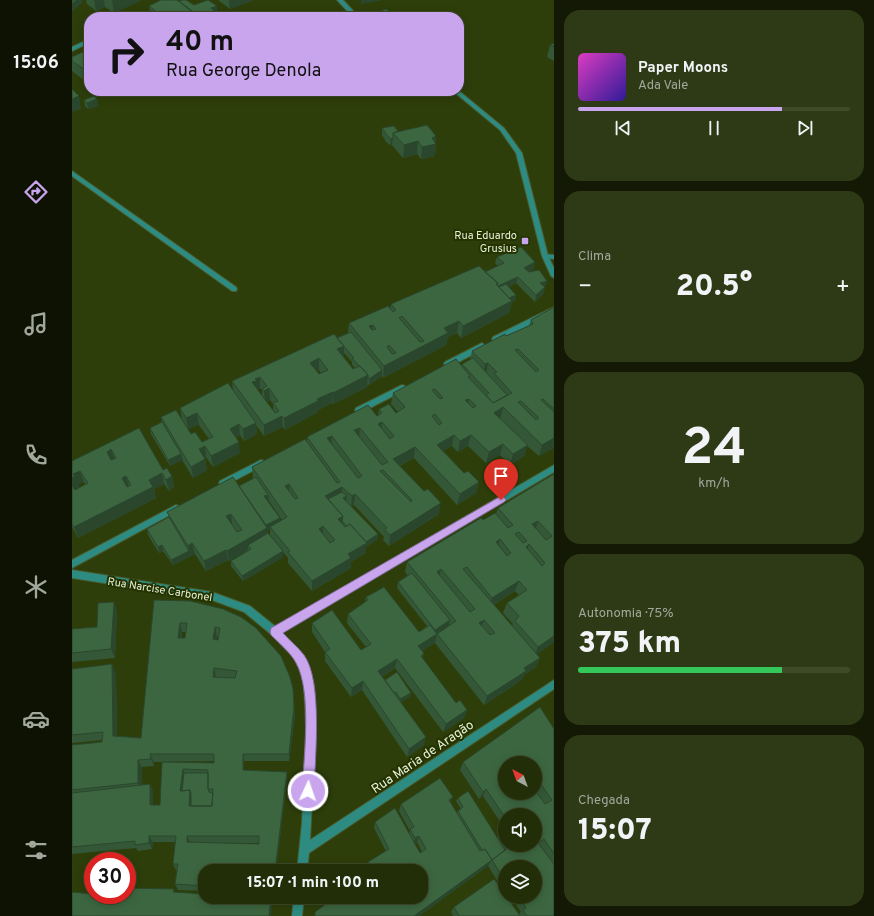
<!DOCTYPE html>
<html lang="pt">
<meta charset="utf-8">
<style>
:root{--surface:#222e08;--page:#2e3a16;--text:#f1f3f6;--muted:#a2a89c;--line:#3f4a29;--accent:#c9a5ee}
body{margin:0;font-family:Overpass,sans-serif;background:var(--page);color:var(--text);height:100vh;display:flex;flex-direction:column;font-size:15px;white-space:nowrap}
*{box-sizing:border-box;margin:0}
p{font-size:13px;color:var(--muted)}
.icon{flex:none;width:22px;height:22px;fill:none;stroke:currentColor;stroke-width:2;stroke-linecap:round;stroke-linejoin:round}
.map{position:relative;flex:1;overflow:hidden}
.sheet{display:flex;flex-direction:column;gap:10px;padding:10px;background:#131904;width:320px}
.sheet>*{flex:none}
.hud{position:absolute;left:12px;top:12px;width:380px;height:84px;border-radius:16px;box-shadow:0 2px 10px #0003,0 0 0 1px var(--line);background:#c9a5ee;color:#111;overflow:hidden}
.needle{width:26px;rotate:319deg}
.controls{position:absolute;left:426px;top:756px;display:grid;gap:8px}
.controls a{display:grid;place-items:center;width:44px;height:44px;border-radius:50%;background:var(--surface);box-shadow:0 2px 10px #0003,0 0 0 1px var(--line);font-size:20px}
.speed{position:absolute;left:12px;top:852px;display:flex;gap:8px;font-size:20px;font-weight:700;text-align:center}
.speed>*{display:grid;place-content:center;width:52px;height:52px;border-radius:50%;background:var(--surface);box-shadow:0 2px 10px #0003,0 0 0 1px var(--line);line-height:1}
.speed .limit{border:6px solid #d22;background:#fff;color:#111}
.pin{position:absolute;display:grid;place-items:center;width:34px;height:34px;color:#fff;margin:-41px -17px;border-radius:50% 50% 50% 0;rotate:-45deg;box-shadow:0 0 4px #0007}
.pin .icon{rotate:45deg}
.me{position:absolute;width:44px;margin:-22px;rotate:3deg;stroke-linejoin:round;filter:drop-shadow(0 0 3px #0008)}
.turn{display:flex;align-items:center;gap:14px;height:84px;padding:0 16px;font-size:18px}
.turn .icon{width:52px;height:52px;stroke-width:2.5}
.turn b{display:block;font-size:28px;line-height:34px}
.big{font-size:30px;font-weight:800;line-height:1.1}
.sheet .tile{flex:1;display:flex;flex-direction:column;justify-content:center;gap:6px;min-width:0;padding:0 14px;border-radius:16px;background:var(--page)}
.sheet .dial{align-items:center;gap:0}
.dial b{font-size:52px;line-height:1}
.song{display:flex;align-items:center;gap:12px}
.cover{width:48px;height:48px;border-radius:6px;background:linear-gradient(135deg,hsl(310 70% 55%),hsl(250 70% 35%))}
.played{height:4px;border-radius:2px;background:linear-gradient(90deg,var(--accent) 75%,var(--line) 75%)}
.keys{display:flex;justify-content:space-around;direction:ltr}
.heat{display:flex;justify-content:space-between;align-items:center;font-size:22px;direction:ltr}
.charge{height:6px;border-radius:3px;background:linear-gradient(90deg,#34c759 75%,var(--line) 0)}
.trip{position:absolute;left:126px;top:864px;width:230px;height:40px;border-radius:16px;background:var(--surface);box-shadow:0 2px 10px #0003,0 0 0 1px var(--line);font-weight:800;line-height:40px;text-align:center}
main{display:flex;flex:1;min-height:0}
.tabs{display:flex;flex-direction:column;width:72px;justify-content:space-around;align-items:center;background:#0e1203;color:var(--muted)}
.tabs .icon{width:28px;height:28px}
.tabs .on{color:var(--accent)}
.tabs b{font-size:18px;color:var(--text)}
.map>svg:first-child{display:block}
.lines{fill:none;stroke-linecap:round;stroke-linejoin:round}
.service-casing{stroke:#4a5a2a;stroke-width:2}
.minor-casing{stroke:#4a5a2a;stroke-width:2}
.service{fill:#2e8b82;fill-rule:evenodd}
.minor{fill:#2e8b82;fill-rule:evenodd}
.wall{fill:#345837;fill-rule:evenodd}
.shaded-wall{fill:#2a472d}
.building{fill:#3c6640;stroke:#2a472d;fill-rule:evenodd}
.route{fill:#c9a5ee;stroke:#836b9b}
.poi-dot{fill:#c9a5ee;stroke:#233300;stroke-width:1.5}
.labels{text-anchor:middle;stroke-width:4;stroke-linejoin:round;paint-order:stroke}
.poi-label{font-size:11px;fill:#e5f0d5;stroke:#233300;text-anchor:end}
.street-label{font-size:11px;fill:#e5f0d5;stroke:#233300}
.near-street-label{font-size:13px;fill:#e5f0d5;stroke:#233300}
</style>
<main>
<nav class="tabs">
<b>15:06</b>
<svg class="icon on" aria-label="directions" viewBox="0 0 24 24"><path d="M12 3l9 9-9 9-9-9zM9 14v-3h6M13 9l2 2-2 2"/></svg>
<svg class="icon" aria-label="music" viewBox="0 0 24 24"><path d="M9 18V5l10-2v13"/><circle cx="6" cy="18" r="3"/><circle cx="16" cy="16" r="3"/></svg>
<svg class="icon" aria-label="phone" viewBox="0 0 24 24"><path d="M5 4h4l2 5-3 2q2 4 5 5l2-3 5 2v4C11 20 4 13 5 4z"/></svg>
<svg class="icon" aria-label="climate" viewBox="0 0 24 24"><path d="M12 3v18M4 7l16 10M4 17L20 7"/></svg>
<svg class="icon" aria-label="car" viewBox="0 0 24 24"><path d="M5 17H2v-5l4-1 3-4h7l3 4 3 1v5h-3M9 17h6M6 11h13"/><circle cx="7" cy="17" r="2"/><circle cx="17" cy="17" r="2"/></svg>
<svg class="icon" aria-label="filters" viewBox="0 0 24 24"><path d="M4 7h16M4 17h16"/><circle cx="9" cy="7" r="2"/><circle cx="15" cy="17" r="2"/></svg>
</nav>
<div class="map">
<svg width="482" height="916" viewBox="0 0 482 916">
<rect width="100%" height="100%" fill="#2d3e0a"/>
<g class="lines">
<defs>
<path id="service" d="M471,254L482,255V259L471,258Z"/>
<path id="minor" d="M265,0H271L287,17H281Z
M87,9L92,10L77,17H70Z
M17,39V43L0,51V47Z
M381,91H387L432,128L450,153L476,256L482,268V278L479,276L470,256L444,153L428,130Z
M0,171L164,287L165,289L164,291H160L0,176Z
M482,307V313L427,341H421L420,339L421,337Z
M410,343L414,346L413,348L379,366H373L372,364L373,362Z
M330,385L333,386L334,388L333,390L290,412H284L283,410L284,408Z
M189,460L192,461L193,463L192,465L154,485H148L147,483L148,481Z
M482,465V472L210,633L232,656L242,685L244,727L238,840L482,680V689L237,853L235,871H225L230,823L234,727L232,685L225,661L200,635L172,612L140,600L0,578V570L140,592L178,606L204,627Z
M104,505L107,506L108,508L107,510L0,568V560Z
M222,897H232L230,916H220Z"/>
</defs>
<use href="#service" class="service-casing"/>
<use href="#minor" class="minor-casing"/>
<use href="#service" class="service"/>
<use href="#minor" class="minor"/>
</g>
<path class="wall" d="M14,0H70L42,13L33,7L24,11L15,4Z
M146,0H182L158,9Z
M107,1L122,5L145,13L142,14V17H79L77,6Z
M317,11L316,17H306V12Z
M482,43V61L475,57L478,45Z
M17,49V84L0,71V57Z
M25,99L26,106L16,109L13,106L12,100Z
M310,128L326,131L364,136L363,156L349,159L345,154L331,158L320,145H318L314,142L310,135Z
M425,257L462,269L456,272L473,287L471,294L463,302L444,283L437,287L444,295L443,301L440,302L437,313L389,338L385,333L376,337L374,345L311,378L310,376L297,385L296,384L295,387L261,404L260,403L246,410V412L213,430L211,427L192,436L184,425L185,434L172,441L168,435L164,438L168,453L141,467L134,457L133,458L135,470L121,478L110,460L98,466L79,434L78,428L90,422L89,417L110,419L108,408L161,391L160,381L276,333L277,323L318,309L319,304L413,272L426,266L423,263ZM272,353L280,362V365L283,368L281,369L272,357ZM247,370L249,373L247,374L245,371ZM188,388L190,390V396L185,390ZM198,400L201,404V411L194,402ZM127,425L137,439L130,442L119,434L116,429Z
M482,307V448L467,456L455,446L452,456L438,465L428,455L414,463L396,446L386,452L380,446L371,451L392,473L407,482L404,493L385,505L342,458L328,466L367,514L317,546L311,540L312,537L282,505L279,507L306,534L305,540L294,547V553L279,562V568L240,591L216,563V558L211,552V557L171,581L159,566V561L176,550L157,561L156,560L134,571L123,554L101,565L91,551L87,553L76,535L75,529L97,517L95,512L167,486L181,479V478L180,467L235,442V437L305,416L306,415L307,409L324,413L326,412L319,404L321,393L390,366V364L398,360L400,351L457,326L459,320ZM196,501H197L210,520L208,521ZM198,529V536L196,533L195,530Z
M67,428L91,470L100,476L102,487L97,491L92,484L82,489L84,498L6,538L0,527V461ZM12,482L13,484L3,490L2,489L7,487L6,484Z
M482,474V642L465,654L468,658L464,667L452,675L450,679L441,686L412,705L363,643L350,651L352,653L350,658L384,703L395,710L392,718L371,732L323,668L310,677L313,680L339,693L338,697L329,702L352,745L335,757L290,690L279,697L253,661V652L240,632V623L289,650L294,647L275,623L276,614L293,602L294,597L347,632L355,626L325,588L326,582L336,576L333,572L335,562L411,520L424,514L426,508ZM443,591L447,595L435,603L431,613L441,624L440,626L422,605ZM377,625V626L365,633Z
M82,600L151,609L222,707L223,716L217,761H172V770L215,772V779L204,871H133V891L106,890L103,884L105,870H104L101,864L103,842H81L80,849L66,851L64,848L0,854V745L30,742V740L0,743V669L44,673L45,736L69,738ZM110,632H114L113,638H110ZM145,637H147L146,640H144ZM142,761V763L90,762L88,805H81V791L70,785V767L82,766V762ZM137,843H187V844Z
M45,611L43,658L0,662V629L25,627Z
M482,729V916H381L379,912L382,907L447,914L449,912L439,897H463L433,867V888L428,881L426,882L416,866L347,916H243L349,871H296L295,868L296,862L314,851L302,828L303,822L337,834L338,831L327,811L329,804L379,803L385,813L386,811L389,809L384,801L386,798L425,837L427,834L433,830V845H463L433,815V829L411,796L407,799L388,770L391,762ZM433,763H463V790ZM345,842L350,852L348,853L342,844Z"/>
<path class="shaded-wall" d="M5,0H10V3L0,12V4Z
M22,0H32L33,7L24,11Z
M40,0H70L42,13Z
M157,0H182L158,9Z
M289,0H311L289,4Z
M145,6V13L142,14V17H136V14L139,8Z
M317,11L316,17H309V14Z
M131,12V17H120V16Z
M7,96L9,109L0,112V99Z
M25,99L26,106L16,109L15,103Z
M364,136L363,156L349,159L350,147L360,138Z
M321,138L320,145H318L319,139Z
M346,141L345,154L331,158L332,145Z
M463,262L462,269L451,274L452,268Z
M446,277L444,283L429,291L424,284Z
M475,281L473,287L468,283Z
M473,287L471,294L463,302L464,295Z
M444,295L443,301L440,302L437,313L389,338L391,326L436,298Z
M387,321L385,333L376,337L374,345L311,378L312,366L372,328Z
M301,325L300,336L297,326Z
M272,346V358L265,349Z
M247,358V370L238,374V363Z
M416,363L414,375L411,376L413,364Z
M310,370V376L297,385V379Z
M296,375L295,387L261,404V393Z
M188,377V388L185,390L180,382L183,379Z
M197,388L198,400L193,402L192,391Z
M261,392L260,403L246,410V412L213,430L212,418L245,399Z
M397,399L395,410L393,400Z
M431,408L428,419L422,413Z
M125,413L127,425L116,429L114,418Z
M210,416L211,427L192,436V425Z
M310,422L309,433L306,424Z
M184,423L185,434L172,441L171,429Z
M167,424L168,435L159,440L158,429Z
M288,428L287,439L282,430Z
M382,435L380,446L363,456L365,445Z
M399,435L396,446L386,452L388,441Z
M260,436L259,447L255,438Z
M482,438V448L467,456L470,445Z
M167,442L168,453L141,467L139,456Z
M431,444L428,455L414,463L417,452Z
M456,445L452,456L438,465L441,454Z
M133,446L134,457L129,460L127,449Z
M343,447L342,458L320,470L321,459Z
M39,449L43,461L38,463L35,452Z
M109,454L111,460L98,466L96,460Z
M133,459L135,470L121,478L119,467Z
M8,471L12,482L6,484L7,487L1,490L0,488V478L1,474Z
M90,473L92,484L82,489L84,498L6,538L2,527L77,480Z
M54,476L57,487L53,489L50,478Z
M100,476L102,487L97,491L94,480Z
M407,482L404,493L385,505L388,494Z
M217,484V495L213,486Z
M270,487V497L256,505L253,496Z
M283,494L282,505L279,507L280,496Z
M196,495L197,501L193,502L192,496Z
M275,496L274,502L271,498Z
M369,503L367,514L317,546L318,535Z
M159,514L160,524L155,527L154,516Z
M271,516L270,527L266,519Z
M208,518V524L198,527V529L195,530L196,538L176,545V550L157,561L155,551L192,526Z
M466,521L463,531L460,524Z
M251,526V537L247,529Z
M306,534L305,540L294,547V553L279,562V568L240,591V581L276,554Z
M428,539L425,550L424,542Z
M120,543L123,554L101,565L99,560L117,551L116,546Z
M457,544L454,555V547Z
M90,545L91,551L87,553L86,547Z
M154,550L156,560L134,571L132,561Z
M211,551V557L171,581L170,576Z
M369,569L367,579L365,572Z
M447,581L443,591L417,608L420,598Z
M42,602L45,611L43,658L39,649Z
M378,620L377,625L362,635L363,630Z
M412,620L409,629L407,623Z
M108,623L110,632L108,647L106,638Z
M143,627L145,637L142,648L141,639Z
M365,634L363,643L344,655L346,646Z
M482,636V642L462,657L466,647Z
M468,658L464,667L452,675L450,679L441,686L412,705L415,696L452,668Z
M325,659L323,668L305,680L306,671Z
M40,664L44,673L45,744L41,736Z
M142,668L144,677H141Z
M291,681L290,690L279,697L280,688Z
M339,693L338,697L327,703L328,699Z
M222,707L223,716L217,761V754Z
M395,710L392,718L371,732L374,724Z
M354,737L352,745L335,757L337,749Z
M78,754L82,762V766L79,759Z
M171,754L172,761V777L171,770Z
M66,760L70,767V790L66,783Z
M111,769L113,777L110,794L108,791Z
M215,772V779L204,871H203Z
M78,784L81,791V812L78,805Z
M414,789L411,796L407,799L411,792Z
M118,790L121,797L118,809L117,806Z
M381,797L378,804L377,800Z
M77,836L81,842L80,849L77,843Z
M115,836L118,842H115Z
M347,836L345,842L341,844L343,838Z
M420,860L416,866L347,916H342Z
M432,875L428,881L426,882L430,876Z
M199,897H201L199,916H197Z"/>
<path class="building" d="M0,0H5L0,4Z
M89,0H105L127,17H91L77,6Z
M110,0H114L122,5L136,0L145,6L139,8L142,11L136,14L131,12L124,14L107,1Z
M314,9L317,11L309,14L306,12Z
M482,43V47L478,45Z
M17,49V72H16L0,61V57Z
M0,89L7,96L0,99Z
M22,96L25,99L15,103L12,100Z
M355,125L364,136L360,138L364,144L350,147L346,141L332,145L321,133Z
M322,126L326,131L321,133V138L319,139L315,135L310,128Z
M449,247L463,262L452,268L457,272L467,270L475,281L468,283L473,287L464,295L446,277L426,286L425,285L426,283L413,272L432,263L425,257Z
M407,266L426,283L424,284L440,301L391,326L387,321L372,328L376,333L312,366L277,323L316,306L321,312L324,310L319,304ZM330,316L352,341L348,342L327,318ZM301,325L304,329L300,330L297,326ZM317,345L324,353L320,354L315,347Z
M434,284L444,295L437,298L427,287Z
M482,307V409L471,399L469,400L481,411H482V438L470,445L431,407L422,413L456,445L441,454L431,444L417,452L399,435L388,441L382,435L365,445L392,473L396,471L407,482L388,494L343,447L321,459L352,491L356,489L369,503L318,535L313,530L315,528L283,494L280,496L270,487L253,496L271,516L266,519L273,527L278,524L295,543L276,554L279,558L240,581L216,552L218,551L198,527L215,517L180,467L233,439L265,483L268,482L235,437L296,405L305,416L310,413L307,409L317,404L324,413L333,407L321,393L384,359L398,376L396,377L421,403L440,393L422,373L425,372L416,363L413,364L400,351L433,334L434,336L461,324L459,320ZM446,349L467,370L464,372L443,350ZM363,389L371,398L368,399L360,390ZM397,399L404,406L401,408L393,400ZM449,401L467,418L464,420L446,402ZM363,414L370,423L367,425L360,416ZM310,422L322,436L318,439L306,424ZM288,428L316,462L310,465L282,430ZM260,436L290,476L286,478L255,438ZM311,470L340,500L339,502L308,471ZM217,484L226,498L223,499L213,486ZM251,526L263,540L258,543L247,529Z
M279,332L310,370L297,379L296,377V375L288,366H287L280,358H282L265,338Z
M262,334L272,346L265,349L281,369L288,366L296,375L261,393V392L245,399L246,401L212,418L210,416L192,425L160,381ZM247,358L256,370L247,374L238,363ZM188,377L195,386L190,389L192,391L197,388L206,401L201,403L207,411L203,413L180,382L185,381L183,379Z
M401,358L435,395L421,403L414,395L417,393L390,364Z
M156,383L184,423L171,429L167,424L158,429L167,442L139,456L133,446L127,449L133,459L119,467L89,417L104,410L119,434L123,432L130,442L141,437L125,413L114,418L108,408Z
M90,422L109,454L96,460L78,428Z
M67,428L91,470L95,468L100,476L94,480L90,473L77,480L81,487L2,527L0,524V485L3,490L16,483L8,471L1,474L3,476L0,478V461ZM39,449L44,458L39,460L35,452ZM54,476L59,485L55,487L50,478Z
M482,474V636L466,647L443,621L447,616L435,603L455,590L447,581L420,598L395,567L391,569L468,658L452,668L454,671L445,677L415,696L365,634L346,646L352,653L349,656L384,703L388,700L395,710L374,724L325,659L306,671L354,737L337,749L291,681L280,688L253,652L258,649L240,623L260,610L289,650L299,644L276,614L296,600L294,597L312,587L347,632L358,625L365,634L384,621L335,562L409,518L411,520L423,513L436,528L441,525L426,508ZM466,521L480,536L474,540L460,524ZM447,532L455,541L451,543L443,534ZM428,539L439,553L435,556L424,542ZM457,544L473,563L470,566L454,547ZM369,569L403,609L398,612L365,572ZM412,620L423,633L418,635L407,623Z
M161,477L195,528L155,551L154,550L132,561L120,543L116,546L95,512ZM159,514L170,530L165,532L154,516Z
M184,477L196,495L192,496L208,518L194,525L167,486Z
M270,492L275,496L271,498L306,534L294,542L278,524L275,526L270,521L271,516L256,499Z
M97,517L117,551L99,560L90,545L86,547L75,529Z
M196,533L211,551L170,576L159,561L179,549L176,545Z
M340,573L378,620L363,630L326,582Z
M82,600L118,601L151,609L169,617L184,628L209,656L218,677L221,689L222,707L217,754H171V770L215,772L203,871H133V886L103,884L106,864H101L104,836H77V843L63,845V841L0,847V793L78,784V805H88L90,762L142,763V754H78L79,759L66,760V783L0,790V745L30,742L31,732L0,735V669L40,664L41,736L69,738ZM108,623H115L113,638H106ZM143,627L148,628L146,640L141,639ZM142,668L165,671L163,678L141,677ZM111,769L136,770V789H141L140,806H117L118,790L108,791ZM115,836H187V844L115,842Z
M42,602L39,649L0,653V629L25,627L26,603Z
M325,672L339,693L328,699L324,692L322,693L313,680Z
M468,707L482,729V854L472,839L466,843L482,864V916H455L451,910L454,908L447,897H463V867H433V876L432,875L430,876L420,860L342,916H243V912L264,897H349V871H300L296,862L317,849L303,822L323,808L348,853L354,849L347,836L343,838L338,829L342,827L329,804L368,778L381,797L377,800L408,851L413,849L420,860L436,848L434,845H463V815H433V817L414,789L411,792L391,762ZM452,761L454,763H463V776L480,800L473,804L463,790V793H433V763H450Z
M112,773H136V789L137,792L141,793L140,806H119V793L118,790L110,791Z
M396,791L433,850L420,860L413,849L410,850L386,811L391,807L386,798Z
M433,830V843L427,834Z
M422,879L433,894V897H435L448,916H387L382,907Z
M55,888L102,889L101,892L133,894V897H199L197,916H0V892L21,894V895L38,896L39,895H55Z"/>
<path class="route" d="M429,496L432,497L434,500L432,502L211,633C217,640 226,647 232,655C251,681 243,759 242,791L240,795L236,797L232,795L230,791C232,758 240,691 224,663C219,653 207,643 199,635L198,632L199,628Z"/>
<rect class="poi-dot" x="449" y="237" width="8" height="8" rx="2"/>
<g class="labels">
<g class="poi-label">
<text x="445" y="239">Rua Eduardo<tspan x="445" dy="13">Grusius</tspan></text>
</g>
<g class="street-label">
<text transform="translate(88 589) rotate(9)" y="4">Rua Narcise Carbonel</text>
</g>
<g class="near-street-label">
<text transform="translate(350 756) rotate(-34)" y="5">Rua Maria de Aragão</text>
</g>
</g>
</svg>
<div class="controls">
<a><svg class="needle" viewBox="-14 -14 28 28"><path d="M0-13l5 13h-10z" fill="#e53935"/><path d="M0 13l5-13h-10z" fill="#a2a89c"/></svg></a>
<a><svg class="icon" aria-label="sound" viewBox="0 0 24 24"><path d="M4 9h4l5-4v14l-5-4H4zM17 9q2 3 0 6"/></svg></a>
<a><svg class="icon" aria-label="layers" viewBox="0 0 24 24"><path d="M12 4l9 5-9 5-9-5zM3 14l9 5 9-5"/></svg></a>
</div>
<div class="speed"><div class="limit">30</div></div>
<div class="pin" style="left:429px;top:500px;background:#d93025"><svg class="icon" aria-label="arrive" viewBox="0 0 24 24"><path d="M6 21V4h12l-3 4 3 4H6"/></svg></div>
<svg class="me" style="left:236px;top:791px" viewBox="-20 -20 40 40"><circle r="17" fill="#c9a5ee" stroke="#fff" stroke-width="3"/><path d="M0-11L8 9 0 5-8 9z" fill="#fff"/></svg>
<div class="trip">15:07 · 1 min · 100 m</div>
<div class="hud">
<div class="turn"><svg class="icon" aria-label="right" viewBox="0 0 24 24"><path d="M7 20v-9h11M14 6l5 5-5 5"/></svg><div><b>40 m</b>Rua George Denola</div></div>
</div>
</div>
<section class="sheet">
<div class="tile">
<div class="song"><i class="cover"></i><div><b>Paper Moons</b><p>Ada Vale</p></div></div>
<div class="played"></div>
<div class="keys"><svg class="icon" aria-label="previous" viewBox="0 0 24 24"><path d="M18 5L8 12l10 7zM5 5v14"/></svg><svg class="icon" aria-label="pause" viewBox="0 0 24 24"><path d="M8 5v14M16 5v14"/></svg><svg class="icon" aria-label="next" viewBox="0 0 24 24"><path d="M6 5l10 7-10 7zM19 5v14"/></svg></div>
</div>
<div class="tile"><p>Clima</p>
<div class="heat"><a>−</a><b class="big">20.5°</b><a>+</a></div>
</div>
<div class="tile dial"><b>24</b><p>km/h</p></div>
<div class="tile"><p>Autonomia · 75%</p><b class="big">375 km</b><div class="charge"></div></div>
<div class="tile"><p>Chegada</p><b class="big">15:07</b></div>
</section>
</main>
